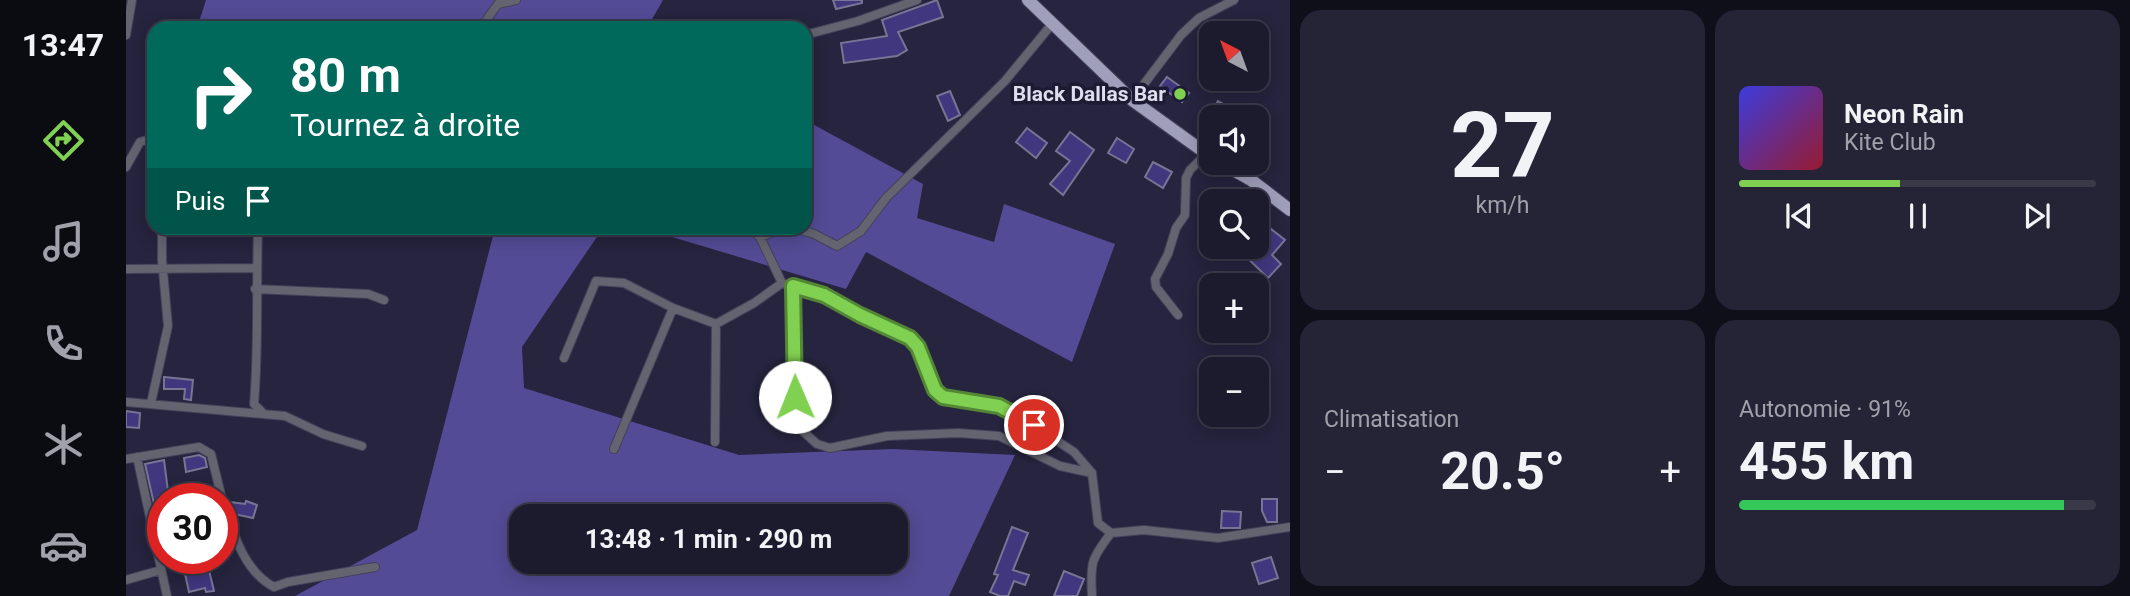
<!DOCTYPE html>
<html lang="fr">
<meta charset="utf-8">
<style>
:root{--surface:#1c1b2e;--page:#252436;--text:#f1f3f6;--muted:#a0a1aa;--line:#3a394a;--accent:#80d051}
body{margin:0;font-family:Roboto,sans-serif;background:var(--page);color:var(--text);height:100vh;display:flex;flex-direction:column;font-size:26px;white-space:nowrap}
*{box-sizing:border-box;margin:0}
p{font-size:23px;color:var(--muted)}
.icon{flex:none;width:38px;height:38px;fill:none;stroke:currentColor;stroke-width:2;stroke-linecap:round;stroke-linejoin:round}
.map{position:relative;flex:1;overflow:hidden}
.panel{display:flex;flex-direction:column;gap:10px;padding:10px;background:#0f0f19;width:840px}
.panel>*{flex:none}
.hud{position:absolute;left:21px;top:21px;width:665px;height:214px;border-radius:21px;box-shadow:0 4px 18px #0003,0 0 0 2px var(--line);background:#00695c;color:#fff;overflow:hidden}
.needle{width:46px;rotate:319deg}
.fabs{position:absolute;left:1073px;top:21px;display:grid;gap:14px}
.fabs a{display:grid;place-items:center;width:70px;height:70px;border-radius:14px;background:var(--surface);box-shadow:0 4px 18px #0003,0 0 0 2px var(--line);font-size:35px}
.speed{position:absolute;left:21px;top:483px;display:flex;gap:14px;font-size:35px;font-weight:700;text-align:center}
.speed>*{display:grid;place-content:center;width:91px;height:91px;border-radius:50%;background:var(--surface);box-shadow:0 4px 18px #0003,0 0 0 2px var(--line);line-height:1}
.speed .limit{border:10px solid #d22;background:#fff;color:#111}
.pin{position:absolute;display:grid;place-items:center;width:60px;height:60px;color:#fff;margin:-30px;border:4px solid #fff;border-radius:50%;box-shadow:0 2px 7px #0007}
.me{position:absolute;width:77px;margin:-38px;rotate:359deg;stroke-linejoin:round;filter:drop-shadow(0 0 5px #0008)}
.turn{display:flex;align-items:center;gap:24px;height:147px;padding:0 28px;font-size:32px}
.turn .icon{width:91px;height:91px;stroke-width:2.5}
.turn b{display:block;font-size:49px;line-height:60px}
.then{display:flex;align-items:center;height:66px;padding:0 28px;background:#0003;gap:14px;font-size:26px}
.big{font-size:52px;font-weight:700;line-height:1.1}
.panel .card{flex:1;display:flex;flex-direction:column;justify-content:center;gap:10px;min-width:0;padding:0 24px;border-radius:21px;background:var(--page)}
.panel .dial{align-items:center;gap:0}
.dial b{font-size:91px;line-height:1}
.song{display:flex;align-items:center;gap:21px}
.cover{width:84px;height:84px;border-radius:10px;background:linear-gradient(135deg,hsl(240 70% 55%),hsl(350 70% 35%))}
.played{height:7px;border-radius:4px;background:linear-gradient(90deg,var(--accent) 45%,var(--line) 45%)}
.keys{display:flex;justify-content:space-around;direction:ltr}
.heat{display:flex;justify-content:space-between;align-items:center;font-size:38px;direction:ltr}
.charge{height:10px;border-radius:5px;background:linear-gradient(90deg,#34c759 91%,var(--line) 0)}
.panel .tiles{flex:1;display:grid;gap:10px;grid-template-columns:repeat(2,1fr)}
.trip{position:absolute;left:383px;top:504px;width:399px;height:70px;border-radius:21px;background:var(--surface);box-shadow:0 4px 18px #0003,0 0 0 2px var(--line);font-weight:700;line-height:70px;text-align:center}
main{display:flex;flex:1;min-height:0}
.tab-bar{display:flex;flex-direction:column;width:126px;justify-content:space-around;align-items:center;background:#0b0b12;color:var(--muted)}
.tab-bar .icon{width:49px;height:49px}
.tab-bar .on{color:var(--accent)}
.tab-bar b{font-size:32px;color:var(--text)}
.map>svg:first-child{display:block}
.forest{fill:#534b95;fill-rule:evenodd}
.building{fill:#41377f;stroke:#767593;stroke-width:2}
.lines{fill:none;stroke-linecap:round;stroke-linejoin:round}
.minor-casing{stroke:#43425a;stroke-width:10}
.primary-casing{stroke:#43425a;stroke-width:14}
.minor{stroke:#646471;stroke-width:8}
.primary{stroke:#a09fbb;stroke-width:12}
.route-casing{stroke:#538735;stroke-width:18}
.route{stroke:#80d051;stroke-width:12}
.poi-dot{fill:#80d051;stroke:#1d1b33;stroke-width:2.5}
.labels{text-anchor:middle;stroke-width:7;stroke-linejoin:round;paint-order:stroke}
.poi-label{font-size:21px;font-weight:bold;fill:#dedeef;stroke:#1d1b33;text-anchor:end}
</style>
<main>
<nav class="tab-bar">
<b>13:47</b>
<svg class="icon on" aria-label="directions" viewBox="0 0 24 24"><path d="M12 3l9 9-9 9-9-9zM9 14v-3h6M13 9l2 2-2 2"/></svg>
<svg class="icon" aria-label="music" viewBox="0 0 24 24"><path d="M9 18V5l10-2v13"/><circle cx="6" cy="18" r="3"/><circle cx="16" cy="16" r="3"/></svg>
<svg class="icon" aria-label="phone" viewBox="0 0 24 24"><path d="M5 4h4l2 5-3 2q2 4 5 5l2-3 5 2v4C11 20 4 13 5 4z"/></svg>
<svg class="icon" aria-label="climate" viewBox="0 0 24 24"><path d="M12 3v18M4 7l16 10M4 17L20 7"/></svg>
<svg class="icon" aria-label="car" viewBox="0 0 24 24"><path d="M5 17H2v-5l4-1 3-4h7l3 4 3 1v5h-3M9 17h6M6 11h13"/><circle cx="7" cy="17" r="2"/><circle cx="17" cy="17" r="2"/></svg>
</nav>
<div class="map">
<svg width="1164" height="596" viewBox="0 0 1164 596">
<rect width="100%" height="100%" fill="#26243e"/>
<path class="forest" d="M80,0H537L521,28H71Z
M679,120L797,184L791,218L868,242L878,204L989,244L946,362L740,252L720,289L516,228H679Z
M369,228H477L396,347L398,388L613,455L767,449L889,455L823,596H169L291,530ZM396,516H770V562H396Z"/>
<path class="building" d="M707,0H736V3L710,9Z
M811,0L817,17L772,32L781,50L771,56L718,63L715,43L761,36L756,20Z
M1041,77L1063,93L1056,102L1034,86Z
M824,91L834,115L822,121L811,96Z
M1092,101L1104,108L1106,105L1117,112L1121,106L1139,117H1088L1084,114Z
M901,128L921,143L910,158L890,142Z
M944,132L968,150L937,195L924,184L944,161L930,151Z
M991,138L1008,149L1000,163L982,153Z
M1027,162L1046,172L1037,188L1019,177Z
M1130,223L1141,234L1145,229L1159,240L1146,255L1155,264L1142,278L1110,247H1130Z
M38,377L67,380L65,400L58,399L59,389H38Z
M0,411L14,413L13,428L0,427Z
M73,455L79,458L81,467L60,472L58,458Z
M38,460L43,499H37V502L28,504L19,464Z
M1136,499H1151V522H1141L1136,511Z
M120,501L131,505L127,518L108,514L104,502L119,504Z
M1096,511L1115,512L1114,528H1095Z
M886,527L902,533L887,570L903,575L899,585L888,581L882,596H874L864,592L872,575L868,574Z
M1145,557L1152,578L1133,584L1126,563Z
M82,566L88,591L80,592L79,588L63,592L59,574Z
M938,571L958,579L951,596H928Z"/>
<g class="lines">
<defs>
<path id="minor" d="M359,28L361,19L372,4L390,0
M0,35L6,0
M679,35L732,21L791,0
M1006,100L1055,35L1073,18L1108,0
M0,167L14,142L28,138
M132,228C130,286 133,345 128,404L137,413
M624,228L634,237L656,283
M668,228L688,234L711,246L735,231L760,198L879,81L926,24
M634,237L658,228
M0,269L130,268
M667,286L669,424L691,444L704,448L761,436L832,433L873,436L934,466L966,473
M129,289L242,294L258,300
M1052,315L1030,287L1029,279L1042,254L1050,228L1059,215L1060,178L1064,170L1080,154
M438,358L470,281L498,283L547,308L590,324L628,303L656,283L698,295L734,315L784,338L792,347L809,390L817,397L873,406L887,412L948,452L966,473L972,523L985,533L1018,530L1092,538L1164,527
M0,402L159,416L197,434L236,446
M25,403L42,326L36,260V228
M589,442L590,324
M488,449L547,308
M11,457L41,596
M0,459L73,447L85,454L96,499
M96,500C107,531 117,571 148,587L162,582L249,567
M0,580L35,570
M966,596C964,563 965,559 985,533"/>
<path id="primary" d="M902,0L1006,100L1085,157
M1095,163L1125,180L1164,210"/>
</defs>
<use href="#minor" class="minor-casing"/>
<use href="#primary" class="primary-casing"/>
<use href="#minor" class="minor"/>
<use href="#primary" class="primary"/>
</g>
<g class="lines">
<defs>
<path id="route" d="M669,397L667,286L698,295L734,315L784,338L792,347L809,390L817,397L873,406L908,425"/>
</defs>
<use href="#route" class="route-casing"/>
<use href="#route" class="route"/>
</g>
<circle class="poi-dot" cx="1054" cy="94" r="7"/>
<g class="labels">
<g class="poi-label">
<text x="1040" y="101">Black Dallas Bar</text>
</g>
</g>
</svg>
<div class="fabs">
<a><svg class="needle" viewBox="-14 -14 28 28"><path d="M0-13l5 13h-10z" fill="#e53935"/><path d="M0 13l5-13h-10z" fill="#a0a1aa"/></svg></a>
<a><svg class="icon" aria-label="sound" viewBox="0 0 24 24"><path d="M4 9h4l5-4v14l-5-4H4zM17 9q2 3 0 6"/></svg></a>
<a><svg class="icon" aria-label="search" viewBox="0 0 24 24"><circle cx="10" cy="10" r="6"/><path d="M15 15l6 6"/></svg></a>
<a>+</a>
<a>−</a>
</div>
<div class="speed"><div class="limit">30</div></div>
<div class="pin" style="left:908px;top:425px;background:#d93025"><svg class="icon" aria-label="arrive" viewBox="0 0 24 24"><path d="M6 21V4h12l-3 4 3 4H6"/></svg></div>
<svg class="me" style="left:669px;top:397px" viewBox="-20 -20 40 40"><circle r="19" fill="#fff"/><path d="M0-13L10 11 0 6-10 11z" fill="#80d051"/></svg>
<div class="trip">13:48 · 1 min · 290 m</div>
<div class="hud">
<div class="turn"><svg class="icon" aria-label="right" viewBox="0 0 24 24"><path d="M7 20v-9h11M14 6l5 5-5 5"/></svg><div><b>80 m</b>Tournez à droite</div></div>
<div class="then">Puis<svg class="icon" aria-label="arrive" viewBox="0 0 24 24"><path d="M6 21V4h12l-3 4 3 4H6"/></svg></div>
</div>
</div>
<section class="panel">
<div class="tiles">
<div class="card dial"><b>27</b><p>km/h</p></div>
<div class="card">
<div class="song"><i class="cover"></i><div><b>Neon Rain</b><p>Kite Club</p></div></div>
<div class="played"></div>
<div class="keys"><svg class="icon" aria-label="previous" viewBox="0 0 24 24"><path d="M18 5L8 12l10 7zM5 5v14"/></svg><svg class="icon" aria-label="pause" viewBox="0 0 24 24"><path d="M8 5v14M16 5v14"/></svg><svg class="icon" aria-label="next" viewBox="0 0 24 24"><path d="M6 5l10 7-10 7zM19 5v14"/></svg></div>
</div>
<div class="card"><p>Climatisation</p>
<div class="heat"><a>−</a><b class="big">20.5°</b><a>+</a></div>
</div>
<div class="card"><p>Autonomie · 91%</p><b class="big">455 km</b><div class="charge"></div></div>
</div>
</section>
</main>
